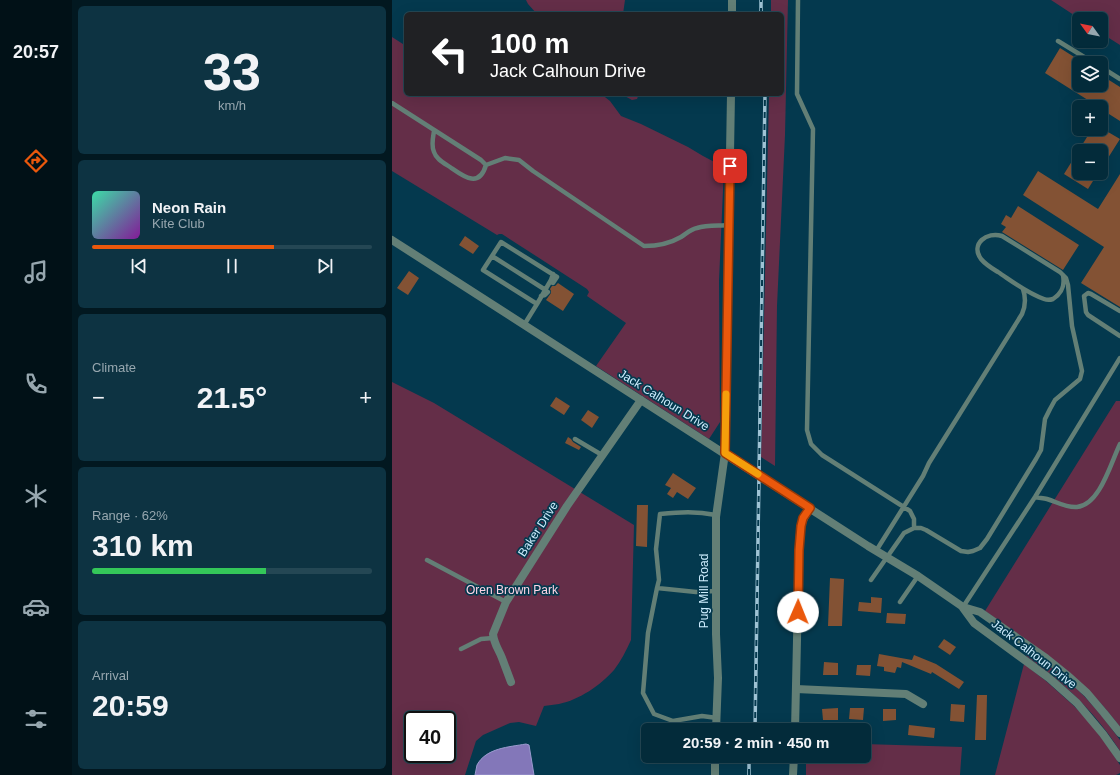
<!DOCTYPE html>
<meta charset="utf-8">
<style>
:root{--surface:#032b3a;--page:#0d3342;--text:#f1f3f6;--muted:#97a7af;--line:#244754;--accent:#ea580c}
body{margin:0;font-family:Helvetica,sans-serif;background:var(--page);color:var(--text);height:100vh;display:flex;flex-direction:column;font-size:15px;white-space:nowrap}
*{box-sizing:border-box;margin:0}
p{font-size:13px;color:var(--muted)}
.icon{flex:none;width:22px;height:22px;fill:none;stroke:currentColor;stroke-width:2;stroke-linecap:round;stroke-linejoin:round}
.map{position:relative;flex:1;overflow:hidden}
.side{display:flex;flex-direction:column;gap:6px;padding:6px;background:#021820;width:320px}
.side>*{flex:none}
.guide{position:absolute;left:12px;top:12px;width:380px;height:84px;border-radius:6px;box-shadow:0 4px 16px #0002,0 0 0 1px var(--line);background:#202124;color:#fff;overflow:hidden}
.needle{width:26px;rotate:303deg}
.buttons{position:absolute;left:680px;top:12px;display:grid;gap:8px}
.buttons a{display:grid;place-items:center;width:36px;height:36px;border-radius:6px;background:var(--surface);box-shadow:0 4px 16px #0002,0 0 0 1px var(--line);font-size:20px}
.speed{position:absolute;left:12px;top:711px;display:flex;gap:8px;font-size:20px;font-weight:700;text-align:center}
.speed>*{display:grid;place-content:center;width:52px;height:52px;border-radius:50%;background:var(--surface);box-shadow:0 4px 16px #0002,0 0 0 1px var(--line);line-height:1}
.speed .limit{border:2px solid #111;border-radius:6px;background:#fff;color:#111}
.pin{position:absolute;display:grid;place-items:center;width:34px;height:34px;color:#fff;margin:-17px;border-radius:8px;box-shadow:0 2px 6px #0006}
.me{position:absolute;width:44px;margin:-22px;rotate:1deg;stroke-linejoin:round;filter:drop-shadow(0 0 3px #0008)}
.turn{display:flex;align-items:center;gap:14px;height:84px;padding:0 20px;font-size:18px}
.turn .icon{width:52px;height:52px;stroke-width:2.5}
.turn b{display:block;font-size:28px;line-height:34px}
.big{font-size:30px;font-weight:600;line-height:1.1}
.side .card{flex:1;display:flex;flex-direction:column;justify-content:center;gap:6px;min-width:0;padding:0 14px;border-radius:6px;background:var(--page)}
.side .dial{align-items:center;gap:0}
.dial b{font-size:52px;line-height:1}
.song{display:flex;align-items:center;gap:12px}
.cover{width:48px;height:48px;border-radius:6px;background:linear-gradient(135deg,hsl(160 70% 55%),hsl(290 70% 35%))}
.played{height:4px;border-radius:2px;background:linear-gradient(90deg,var(--accent) 65%,var(--line) 65%)}
.keys{display:flex;justify-content:space-around;direction:ltr}
.heat{display:flex;justify-content:space-between;align-items:center;font-size:22px;direction:ltr}
.charge{height:6px;border-radius:3px;background:linear-gradient(90deg,#34c759 62%,var(--line) 0)}
.trip{position:absolute;left:249px;top:723px;width:230px;height:40px;border-radius:6px;background:var(--surface);box-shadow:0 4px 16px #0002,0 0 0 1px var(--line);font-weight:600;line-height:40px;text-align:center}
main{display:flex;flex:1;min-height:0}
.dock{display:flex;flex-direction:column;width:72px;justify-content:space-around;align-items:center;background:#011117;color:var(--muted)}
.dock .icon{width:28px;height:28px}
.dock .on{color:var(--accent)}
.dock b{font-size:18px;color:var(--text)}
.map>svg:first-child{display:block}
.green{fill:#642e48;fill-rule:evenodd}
.water{fill:#8377b9;stroke:#9a9ace}
.building{fill:#835234}
.lines{fill:none;stroke-linecap:round;stroke-linejoin:round}
.service{stroke:#637f76;stroke-width:4.5}
.minor{stroke:#637f76;stroke-width:8}
.tertiary{stroke:#637f76;stroke-width:8}
.rail-casing{stroke:#9fc3d5;stroke-width:3.5}
.rail{stroke:#04394e;stroke-width:2;stroke-dasharray:6;stroke-linecap:butt}
.route-casing{stroke:#983908;stroke-width:10}
.route{stroke:#ea580c;stroke-width:7}
.slow{stroke:#f59e0b;stroke-width:7}
.labels{text-anchor:middle;stroke-width:3.5;stroke-linejoin:round;paint-order:stroke}
.street-label{font-size:12px;fill:#ceedfe;stroke:#04394e}
.park-label{font-size:12px;fill:#fed4e5;stroke:#04394e}
</style>
<main>
<nav class="dock">
<b>20:57</b>
<svg class="icon on" aria-label="directions" viewBox="0 0 24 24"><path d="M12 3l9 9-9 9-9-9zM9 14v-3h6M13 9l2 2-2 2"/></svg>
<svg class="icon" aria-label="music" viewBox="0 0 24 24"><path d="M9 18V5l10-2v13"/><circle cx="6" cy="18" r="3"/><circle cx="16" cy="16" r="3"/></svg>
<svg class="icon" aria-label="phone" viewBox="0 0 24 24"><path d="M5 4h4l2 5-3 2q2 4 5 5l2-3 5 2v4C11 20 4 13 5 4z"/></svg>
<svg class="icon" aria-label="climate" viewBox="0 0 24 24"><path d="M12 3v18M4 7l16 10M4 17L20 7"/></svg>
<svg class="icon" aria-label="car" viewBox="0 0 24 24"><path d="M5 17H2v-5l4-1 3-4h7l3 4 3 1v5h-3M9 17h6M6 11h13"/><circle cx="7" cy="17" r="2"/><circle cx="17" cy="17" r="2"/></svg>
<svg class="icon" aria-label="filters" viewBox="0 0 24 24"><path d="M4 7h16M4 17h16"/><circle cx="9" cy="7" r="2"/><circle cx="15" cy="17" r="2"/></svg>
</nav>
<section class="side">
<div class="card dial"><b>33</b><p>km/h</p></div>
<div class="card">
<div class="song"><i class="cover"></i><div><b>Neon Rain</b><p>Kite Club</p></div></div>
<div class="played"></div>
<div class="keys"><svg class="icon" aria-label="previous" viewBox="0 0 24 24"><path d="M18 5L8 12l10 7zM5 5v14"/></svg><svg class="icon" aria-label="pause" viewBox="0 0 24 24"><path d="M8 5v14M16 5v14"/></svg><svg class="icon" aria-label="next" viewBox="0 0 24 24"><path d="M6 5l10 7-10 7zM19 5v14"/></svg></div>
</div>
<div class="card"><p>Climate</p>
<div class="heat"><a>−</a><b class="big">21.5°</b><a>+</a></div>
</div>
<div class="card"><p>Range · 62%</p><b class="big">310 km</b><div class="charge"></div></div>
<div class="card"><p>Arrival</p><b class="big">20:59</b></div>
</section>
<div class="map">
<svg width="728" height="775" viewBox="0 0 728 775">
<rect width="100%" height="100%" fill="#04394e"/>
<path class="green" d="M134,0H233L231,14H145L136,4Z
M379,0H396L393,135L385,306L383,466L369,457L377,94H390V14H379Z
M659,0H728V45L709,33V19H688Z
M0,37L14,46V94H209L218,101L229,116L249,124L296,147L311,156L332,167L327,281L328,422L317,439L204,366L234,323L195,296L197,292L195,289L110,234H107L105,235L0,171Z
M229,94H247L245,99L240,100Z
M0,382L42,403L242,525L239,640C234,651 229,661 222,670C209,685 187,700 167,704C162,705 157,705 152,706L144,726L127,722L118,723L91,735L84,741L73,775H0ZM21,720H55V754H21Z
M724,401H728V727C691,676 643,646 593,611Z
M634,649L673,678L692,696L709,715L728,740V751C712,726 693,704 671,685C659,674 646,665 634,656L635,650Z
M632,664L654,681L682,706L698,723L717,748L728,765V773L724,775H603Z
M472,744L570,747L568,775H414V756H472Z"/>
<path class="water" d="M134,744L137,745L142,775H83C84,772 84,768 85,765C94,748 117,747 134,744Z"/>
<path class="building" d="M668,48L687,60V85H709V75L728,87V121L709,109V107H707L653,73Z
M700,129H711L728,139L709,169V151H687V173H706L696,189L672,174Z
M646,171L706,209L728,174V307L689,283L712,247L631,195Z
M626,206L687,245L671,270L610,232L614,227L609,224L614,215L619,218Z
M73,236L87,246L81,254L67,245Z
M17,271L27,278L16,295L5,288Z
M166,283L182,294L171,311L154,300L159,293V291L158,289L160,286H163Z
M164,397L178,406L172,415L158,406Z
M196,410L207,417L200,428L189,420Z
M176,437L179,439L181,442L189,447L187,450L173,443Z
M281,473L304,488L296,499L285,492L281,498L275,494L279,488L273,485Z
M245,505H256L255,547L244,546Z
M438,578L452,579L450,626H436Z
M479,597L490,598L489,613L466,611L467,602L479,603Z
M495,613L514,614L513,624L494,623Z
M552,639L564,647L558,655L546,647Z
M487,654L520,660L522,655L544,664L572,682L567,689L540,672L539,674L510,662L509,668L505,667L503,673L492,671V667L485,666Z
M432,662L446,663V675H431Z
M465,665H479L478,676L464,675Z
M585,695H595L594,740H583Z
M559,704L573,705L572,722L558,721Z
M446,708V720H431L430,709Z
M458,708H472L471,720L457,719Z
M491,709H504V720L491,721Z
M517,725L543,728L542,738L516,735Z"/>
<g class="lines">
<path class="service" d="M406,0L405,94L421,129L415,430L419,444L430,455L518,511L522,519V528
M666,41L702,63
M709,67L728,79
M0,103L89,160L94,165C87,189 71,176 58,167C52,163 44,159 42,152C39,146 41,137 42,131
M94,165L113,158L127,160L141,171L252,246C266,246 277,244 289,237C294,234 299,229 305,228C315,225 327,226 337,225
M100,256L152,289
M149,296L153,295L156,292
M145,304L91,270L109,242L165,277L161,283
M728,311L699,294L696,293L692,296L694,312L696,315L728,336
M132,325L145,304L159,280L161,274
M183,439L210,455
M643,497C647,498 651,498 655,499C665,502 674,508 685,507C708,505 719,462 728,444
M484,551L531,476L537,463L630,314C634,305 634,298 631,289
M35,560L114,602
M479,580L512,533L522,528H529L534,530L569,551L576,552L581,551L588,548L595,539L644,459L649,450L653,419L658,409L663,400L688,379L690,371L680,326L676,285L674,278L668,272L610,236C595,231 578,244 589,259C594,265 601,269 606,272C621,282 635,293 652,299C655,300 658,300 661,299C670,293 673,286 671,275
M265,588L267,580L264,549L268,514C288,512 304,511 324,515
M324,591L304,592L265,588L256,633L251,693L262,714L281,721L310,716L325,718
M508,602L526,576
M571,607L643,497L728,358
M69,649L89,639L101,638"/>
<path class="minor" d="M119,682C116,674 113,666 110,658C106,648 102,644 101,634L114,602L175,506L249,400
M404,689L514,694L531,704
M324,730L326,678L324,634V517L333,453
M323,775V756"/>
<path class="tertiary" d="M340,14V0
M0,240L476,546L526,576L571,607L588,612L654,658L675,675L695,693L712,713L728,733
M333,453L339,94
M571,608L582,623L657,678L685,703L711,734L728,758
M403,730L407,550C408,531 407,524 418,508
M401,775L402,756"/>
<defs>
<path id="rail" d="M369,14V0
M363,730L373,94
M357,775V756"/>
</defs>
<use href="#rail" class="rail-casing"/>
<use href="#rail" class="rail"/>
</g>
<g class="lines">
<defs>
<path id="route" d="M338,166L333,453L418,508L411,518L409,526L407,550L406,612"/>
</defs>
<use href="#route" class="route-casing"/>
<use href="#route" class="route"/>
<path class="slow" d="M334,394L333,453L366,474"/>
</g>
<g class="labels">
<g class="street-label">
<text transform="translate(272 400) rotate(32)" y="4">Jack Calhoun Drive</text>
<text transform="translate(146 529) rotate(-57)" y="4">Baker Drive</text>
<text transform="translate(312 591) rotate(-90)" y="4">Pug Mill Road</text>
<text transform="translate(642 654) rotate(38)" y="4">Jack Calhoun Drive</text>
</g>
<g class="park-label">
<text x="120" y="594">Oren Brown Park</text>
</g>
</g>
</svg>
<div class="buttons">
<a><svg class="needle" viewBox="-14 -14 28 28"><path d="M0-13l5 13h-10z" fill="#e53935"/><path d="M0 13l5-13h-10z" fill="#97a7af"/></svg></a>
<a><svg class="icon" aria-label="layers" viewBox="0 0 24 24"><path d="M12 4l9 5-9 5-9-5zM3 14l9 5 9-5"/></svg></a>
<a>+</a>
<a>−</a>
</div>
<div class="speed"><div class="limit">40</div></div>
<div class="pin" style="left:338px;top:166px;background:#d93025"><svg class="icon" aria-label="arrive" viewBox="0 0 24 24"><path d="M6 21V4h12l-3 4 3 4H6"/></svg></div>
<svg class="me" style="left:406px;top:612px" viewBox="-20 -20 40 40"><circle r="19" fill="#fff"/><path d="M0-13L10 11 0 6-10 11z" fill="#ea580c"/></svg>
<div class="trip">20:59 · 2 min · 450 m</div>
<div class="guide">
<div class="turn"><svg class="icon" aria-label="left" viewBox="0 0 24 24"><path d="M17 20v-9H6M10 6l-5 5 5 5"/></svg><div><b>100 m</b>Jack Calhoun Drive</div></div>
</div>
</div>
</main>
